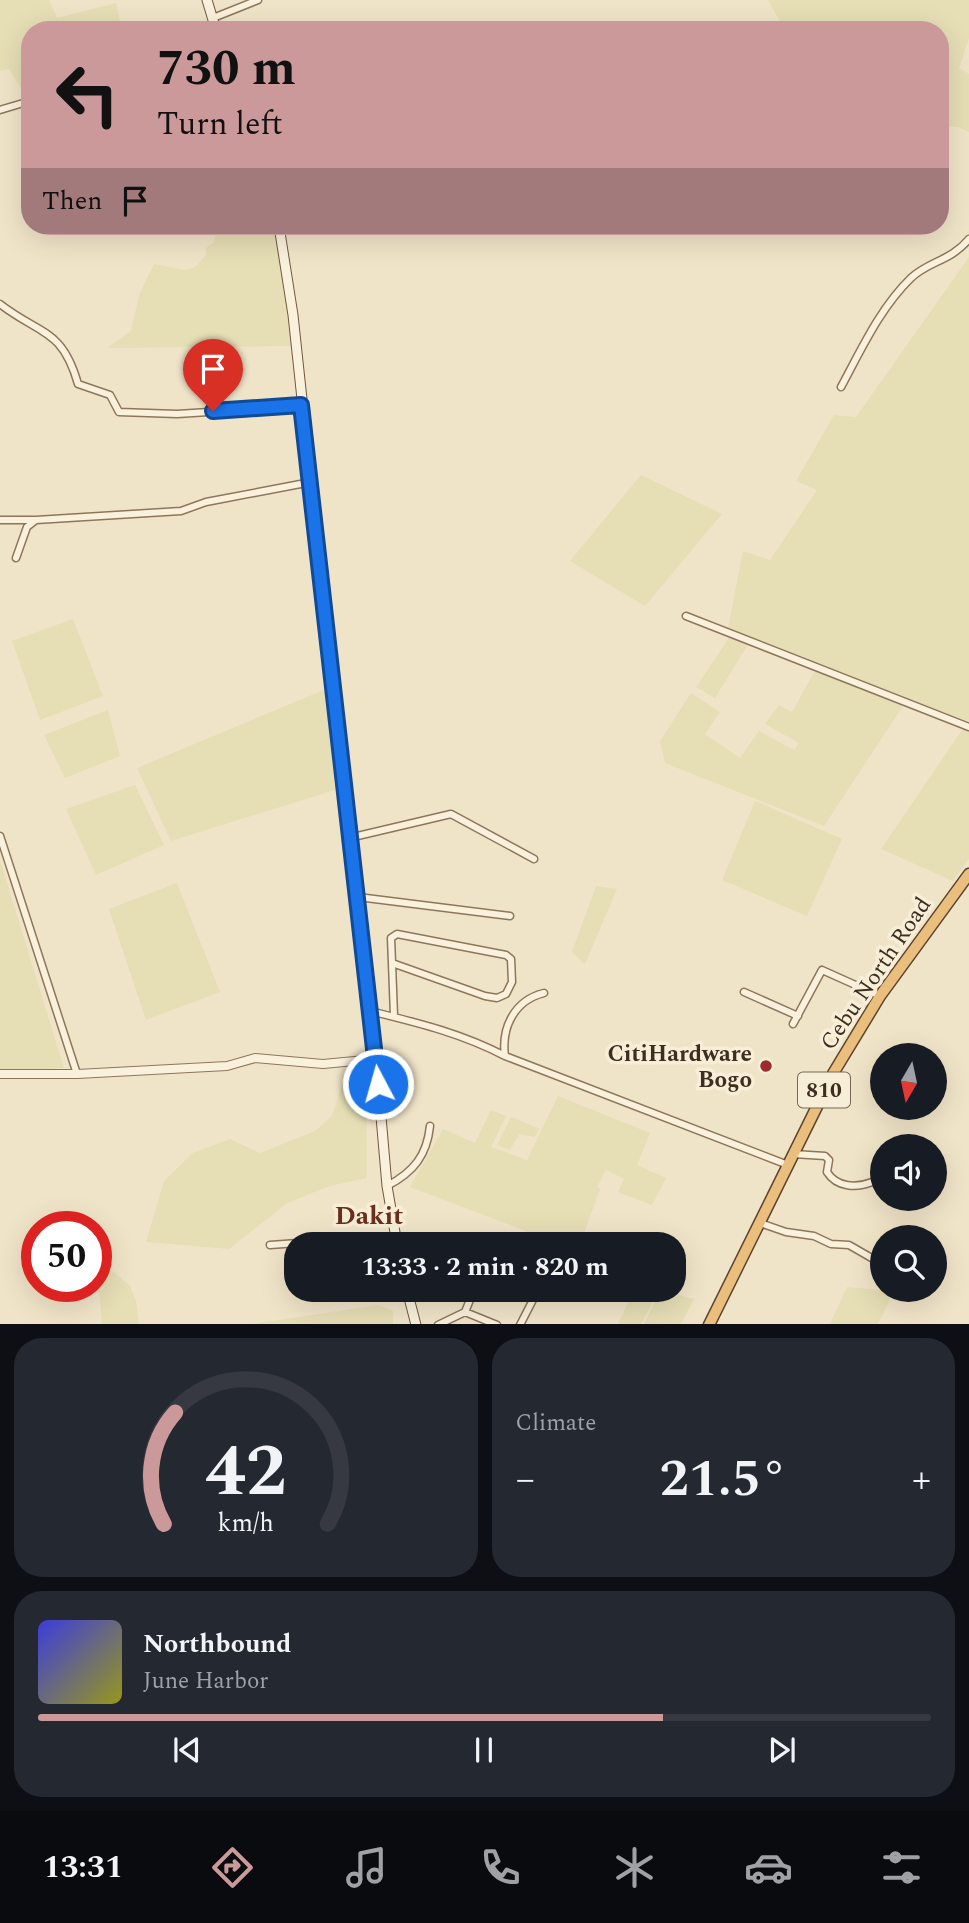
<!DOCTYPE html>
<meta charset="utf-8">
<style>
:root{--surface:#171b24;--page:#242831;--text:#f1f3f6;--muted:#9ea1a6;--line:#363941;--accent:#cc999b}
body{margin:0;font-family:Spectral,serif;background:var(--page);color:var(--text);height:100vh;display:flex;flex-direction:column;font-size:26px;white-space:nowrap}
*{box-sizing:border-box;margin:0}
p{font-size:23px;color:var(--muted)}
.icon{flex:none;width:38px;height:38px;fill:none;stroke:currentColor;stroke-width:2;stroke-linecap:round;stroke-linejoin:round}
.map{position:relative;height:1324px;overflow:hidden}
.sheet{display:flex;flex-direction:column;gap:14px;padding:14px;background:#0d0f14;flex:1}
.sheet>*{flex:none}
.guide{position:absolute;left:21px;top:21px;width:928px;height:214px;border-radius:28px;box-shadow:0 7px 28px #0002;background:#cc999b;color:#111;overflow:hidden}
.needle{width:46px;rotate:189deg}
.fabs{position:absolute;left:870px;top:1043px;display:grid;gap:14px}
.fabs a{display:grid;place-items:center;width:77px;height:77px;border-radius:50%;background:var(--surface);box-shadow:0 7px 28px #0002;font-size:35px}
.speed{position:absolute;left:21px;top:1211px;display:flex;gap:14px;font-size:35px;font-weight:700;text-align:center}
.speed>*{display:grid;place-content:center;width:91px;height:91px;border-radius:50%;background:var(--surface);box-shadow:0 7px 28px #0002;line-height:1}
.speed .limit{border:10px solid #d22;background:#fff;color:#111}
.pin{position:absolute;display:grid;place-items:center;width:60px;height:60px;color:#fff;margin:-72px -30px;border-radius:50% 50% 50% 0;rotate:-45deg;box-shadow:0 0 7px #0007}
.pin .icon{rotate:45deg}
.me{position:absolute;width:77px;margin:-38px;rotate:354deg;stroke-linejoin:round;filter:drop-shadow(0 0 5px #0008)}
.turn{display:flex;align-items:center;gap:24px;height:147px;padding:0 21px;font-size:32px}
.turn .icon{width:91px;height:91px;stroke-width:2.5}
.turn b{display:block;font-size:49px;line-height:60px}
.then{display:flex;align-items:center;height:66px;padding:0 21px;background:#0003;gap:14px;font-size:26px}
.big{font-size:52px;font-weight:700;line-height:1.1}
.sheet .widget{flex:1;display:flex;flex-direction:column;justify-content:center;gap:10px;min-width:0;padding:0 24px;border-radius:28px;background:var(--page)}
.sheet .dial{align-items:center;gap:0}
.dial svg{height:182px;overflow:visible;fill:none;stroke:var(--line);stroke-width:7;stroke-linecap:round;text-anchor:middle}
.dial text{fill:var(--text);stroke:none}
.song{display:flex;align-items:center;gap:21px}
.cover{width:84px;height:84px;border-radius:10px;background:linear-gradient(135deg,hsl(240 70% 55%),hsl(60 70% 35%))}
.played{height:7px;border-radius:4px;background:linear-gradient(90deg,var(--accent) 70%,var(--line) 70%)}
.keys{display:flex;justify-content:space-around;direction:ltr}
.heat{display:flex;justify-content:space-between;align-items:center;font-size:38px;direction:ltr}
.sheet .tiles{flex:1;display:grid;gap:14px;grid-template-columns:1fr 1fr}
.widget:last-child{grid-column:span 2}
.trip{position:absolute;left:284px;top:1232px;width:402px;height:70px;border-radius:28px;background:var(--surface);box-shadow:0 7px 28px #0002;font-weight:700;line-height:70px;text-align:center}
.dock{display:flex;height:112px;justify-content:space-around;align-items:center;background:#090b0e;color:var(--muted)}
.dock .icon{width:49px;height:49px}
.dock .active{color:var(--accent)}
.dock b{font-size:32px;color:var(--text)}
.map>svg:first-child{display:block}
.farmland{fill:#e6deb5}
.lines{fill:none;stroke-linecap:round;stroke-linejoin:round}
.minor-casing{stroke:#8d765c;stroke-width:9}
.tertiary-casing{stroke:#8d765c;stroke-width:10}
.secondary-casing{stroke:#6f573f;stroke-width:11}
.trunk-casing{stroke:#5b4430;stroke-width:13}
.minor{stroke:#faf1dc;stroke-width:6}
.tertiary{stroke:#faf1dc;stroke-width:8}
.secondary{stroke:#faf1dc;stroke-width:9}
.trunk{stroke:#eabe7c;stroke-width:10}
.route-casing{stroke:#114b97;stroke-width:18}
.route{stroke:#1a73e8;stroke-width:12}
.poi-dot{fill:#9e2a2b;stroke:#f7eed8;stroke-width:2.5}
.labels{text-anchor:middle;stroke-width:7;stroke-linejoin:round;paint-order:stroke}
.shield{fill:#f7eed8;stroke:#756857;stroke-width:2}
.shield-label{font-size:21px;font-weight:bold;fill:#3d2e20}
.street-label{font-size:23px;fill:#3d2e20;stroke:#f7eed8}
.poi-label{font-size:23px;font-weight:bold;fill:#3d2e20;stroke:#f7eed8;text-anchor:end}
.quarter-label{font-size:26px;font-weight:bold;fill:#6b2e1e;stroke:#f7eed8}
</style>
<div class="map">
<svg width="969" height="1325" viewBox="0 0 969 1325">
<rect width="100%" height="100%" fill="#f0e4c8"/>
<path class="farmland" d="M0,0H49L57,18L116,3L122,30H30V89L23,92L9,69L0,71Z
M768,0H969V38L959,68L969,74V132L958,127L940,126V30H785Z
M217,226H274L282,252L293,346L107,348L131,331L139,295L154,264L185,270L195,267L206,255V248L214,242Z
M969,257V721L789,658L728,628L743,551L770,560L817,490L796,481L834,415L856,417Z
M641,475L722,514L645,606L570,561Z
M73,619L103,696L40,720L12,641Z
M731,635L749,643L715,698L696,687Z
M815,671L903,706L824,826L665,763L660,741L691,693L720,712L705,734L740,758L759,731L794,750L799,743L765,724L779,705L792,712Z
M326,689L335,790L171,841L137,768Z
M108,710L120,756L65,778L44,735Z
M964,727L969,729V859L953,881L881,849Z
M135,785L164,845L96,875L66,809Z
M755,801L842,839L807,916L722,880Z
M0,860L64,1068L0,1072Z
M177,883L220,992L146,1020L109,909Z
M596,886L617,889L585,964L572,952Z
M347,1069L366,1071L367,1178L330,1186L287,1203L229,1249L146,1242L164,1181L193,1153L230,1139L260,1153L315,1131L332,1116Z
M558,1096L650,1133L637,1165L666,1178L652,1205L618,1192L624,1179L606,1170L597,1187L600,1189L580,1244H560L410,1187L443,1129L475,1143L491,1110L506,1116L491,1147L527,1160Z
M511,1117L540,1129L534,1137L519,1134L510,1150L497,1145Z
M96,1257L130,1286L136,1301L139,1324H102Z
M847,1287L894,1291L878,1324H830Z
M634,1290H659L641,1324H618Z
M660,1290L694,1299L681,1324H644Z
M378,1305L393,1311V1324H252Z"/>
<g class="lines">
<defs>
<path id="minor" d="M213,18L258,0
M0,110L30,101
M0,304C40,335 62,328 78,384L110,395L119,412L177,414L301,406
M841,387C861,350 880,308 911,278C929,261 951,261 969,239
M0,520H36
M16,558L27,527L36,520L181,511L206,502L311,482
M686,616L969,727
M0,836L77,1074
M349,838L451,814L534,859
M358,897L510,916
M397,934L506,955L511,959L512,982L506,994L497,998L485,996L392,963L391,938Z
M392,963L394,1016
M744,992L798,1016
M370,1011C418,1023 461,1033 505,1056L788,1165
M793,1024L822,970L880,996
M505,1056C501,1027 515,1000 544,993
M793,1154L825,1156L829,1160L827,1172C837,1188 857,1188 872,1182
M387,1186C414,1172 427,1155 430,1126
M760,1223L786,1232L814,1236L831,1244L849,1245L882,1264
M270,1245L396,1236
M465,1312L474,1290
M438,1325L465,1312L497,1325
M520,1325L538,1290"/>
<path id="tertiary" d="M0,1074H77L227,1066L255,1058L323,1064L376,1059"/>
<path id="secondary" d="M207,0L216,30
M279,226L293,315L349,838L376,1059L387,1186L397,1244
M407,1290L416,1325"/>
<path id="trunk" d="M709,1325L834,1072L880,996L969,874"/>
</defs>
<use href="#minor" class="minor-casing"/>
<use href="#tertiary" class="tertiary-casing"/>
<use href="#secondary" class="secondary-casing"/>
<use href="#trunk" class="trunk-casing"/>
<use href="#minor" class="minor"/>
<use href="#tertiary" class="tertiary"/>
<use href="#secondary" class="secondary"/>
<use href="#trunk" class="trunk"/>
</g>
<g class="lines">
<defs>
<path id="route" d="M213,411L301,405L378,1084"/>
</defs>
<use href="#route" class="route-casing"/>
<use href="#route" class="route"/>
</g>
<circle class="poi-dot" cx="766" cy="1066" r="7"/>
<g class="labels">
<rect class="shield" x="798" y="1072.5" width="52" height="35" rx="5"/>
<g class="shield-label">
<text x="824" y="1097">810</text>
</g>
<g class="street-label">
<text transform="translate(875 973) rotate(-56)" y="8">Cebu North Road</text>
</g>
<g class="poi-label">
<text x="752" y="1061">CitiHardware<tspan x="752" dy="26">Bogo</tspan></text>
</g>
<g class="quarter-label">
<text x="369" y="1224">Dakit</text>
</g>
</g>
</svg>
<div class="fabs">
<a><svg class="needle" viewBox="-14 -14 28 28"><path d="M0-13l5 13h-10z" fill="#e53935"/><path d="M0 13l5-13h-10z" fill="#9ea1a6"/></svg></a>
<a><svg class="icon" aria-label="sound" viewBox="0 0 24 24"><path d="M4 9h4l5-4v14l-5-4H4zM17 9q2 3 0 6"/></svg></a>
<a><svg class="icon" aria-label="search" viewBox="0 0 24 24"><circle cx="10" cy="10" r="6"/><path d="M15 15l6 6"/></svg></a>
</div>
<div class="speed"><div class="limit">50</div></div>
<div class="pin" style="left:213px;top:411px;background:#d93025"><svg class="icon" aria-label="arrive" viewBox="0 0 24 24"><path d="M6 21V4h12l-3 4 3 4H6"/></svg></div>
<svg class="me" style="left:378px;top:1084px" viewBox="-20 -20 40 40"><circle r="17" fill="#1a73e8" stroke="#fff" stroke-width="3"/><path d="M0-11L8 9 0 5-8 9z" fill="#fff"/></svg>
<div class="trip">13:33 · 2 min · 820 m</div>
<div class="guide">
<div class="turn"><svg class="icon" aria-label="left" viewBox="0 0 24 24"><path d="M17 20v-9H6M10 6l-5 5 5 5"/></svg><div><b>730 m</b>Turn left</div></div>
<div class="then">Then<svg class="icon" aria-label="arrive" viewBox="0 0 24 24"><path d="M6 21V4h12l-3 4 3 4H6"/></svg></div>
</div>
</div>
<section class="sheet">
<div class="tiles">
<div class="widget dial"><svg viewBox="0 0 100 80">
<path d="M14 69A42 42 0 1 1 86 69"/>
<path d="M14 69A42 42 0 0 1 19 20" stroke="#cc999b"/>
<text x="50" y="56" font-size="32" font-weight="700">42</text>
<text x="50" y="72" font-size="11">km/h</text>
</svg></div>
<div class="widget"><p>Climate</p>
<div class="heat"><a>−</a><b class="big">21.5°</b><a>+</a></div>
</div>
<div class="widget">
<div class="song"><i class="cover"></i><div><b>Northbound</b><p>June Harbor</p></div></div>
<div class="played"></div>
<div class="keys"><svg class="icon" aria-label="previous" viewBox="0 0 24 24"><path d="M18 5L8 12l10 7zM5 5v14"/></svg><svg class="icon" aria-label="pause" viewBox="0 0 24 24"><path d="M8 5v14M16 5v14"/></svg><svg class="icon" aria-label="next" viewBox="0 0 24 24"><path d="M6 5l10 7-10 7zM19 5v14"/></svg></div>
</div>
</div>
</section>
<nav class="dock">
<b>13:31</b>
<svg class="icon active" aria-label="directions" viewBox="0 0 24 24"><path d="M12 3l9 9-9 9-9-9zM9 14v-3h6M13 9l2 2-2 2"/></svg>
<svg class="icon" aria-label="music" viewBox="0 0 24 24"><path d="M9 18V5l10-2v13"/><circle cx="6" cy="18" r="3"/><circle cx="16" cy="16" r="3"/></svg>
<svg class="icon" aria-label="phone" viewBox="0 0 24 24"><path d="M5 4h4l2 5-3 2q2 4 5 5l2-3 5 2v4C11 20 4 13 5 4z"/></svg>
<svg class="icon" aria-label="climate" viewBox="0 0 24 24"><path d="M12 3v18M4 7l16 10M4 17L20 7"/></svg>
<svg class="icon" aria-label="car" viewBox="0 0 24 24"><path d="M5 17H2v-5l4-1 3-4h7l3 4 3 1v5h-3M9 17h6M6 11h13"/><circle cx="7" cy="17" r="2"/><circle cx="17" cy="17" r="2"/></svg>
<svg class="icon" aria-label="filters" viewBox="0 0 24 24"><path d="M4 7h16M4 17h16"/><circle cx="9" cy="7" r="2"/><circle cx="15" cy="17" r="2"/></svg>
</nav>
